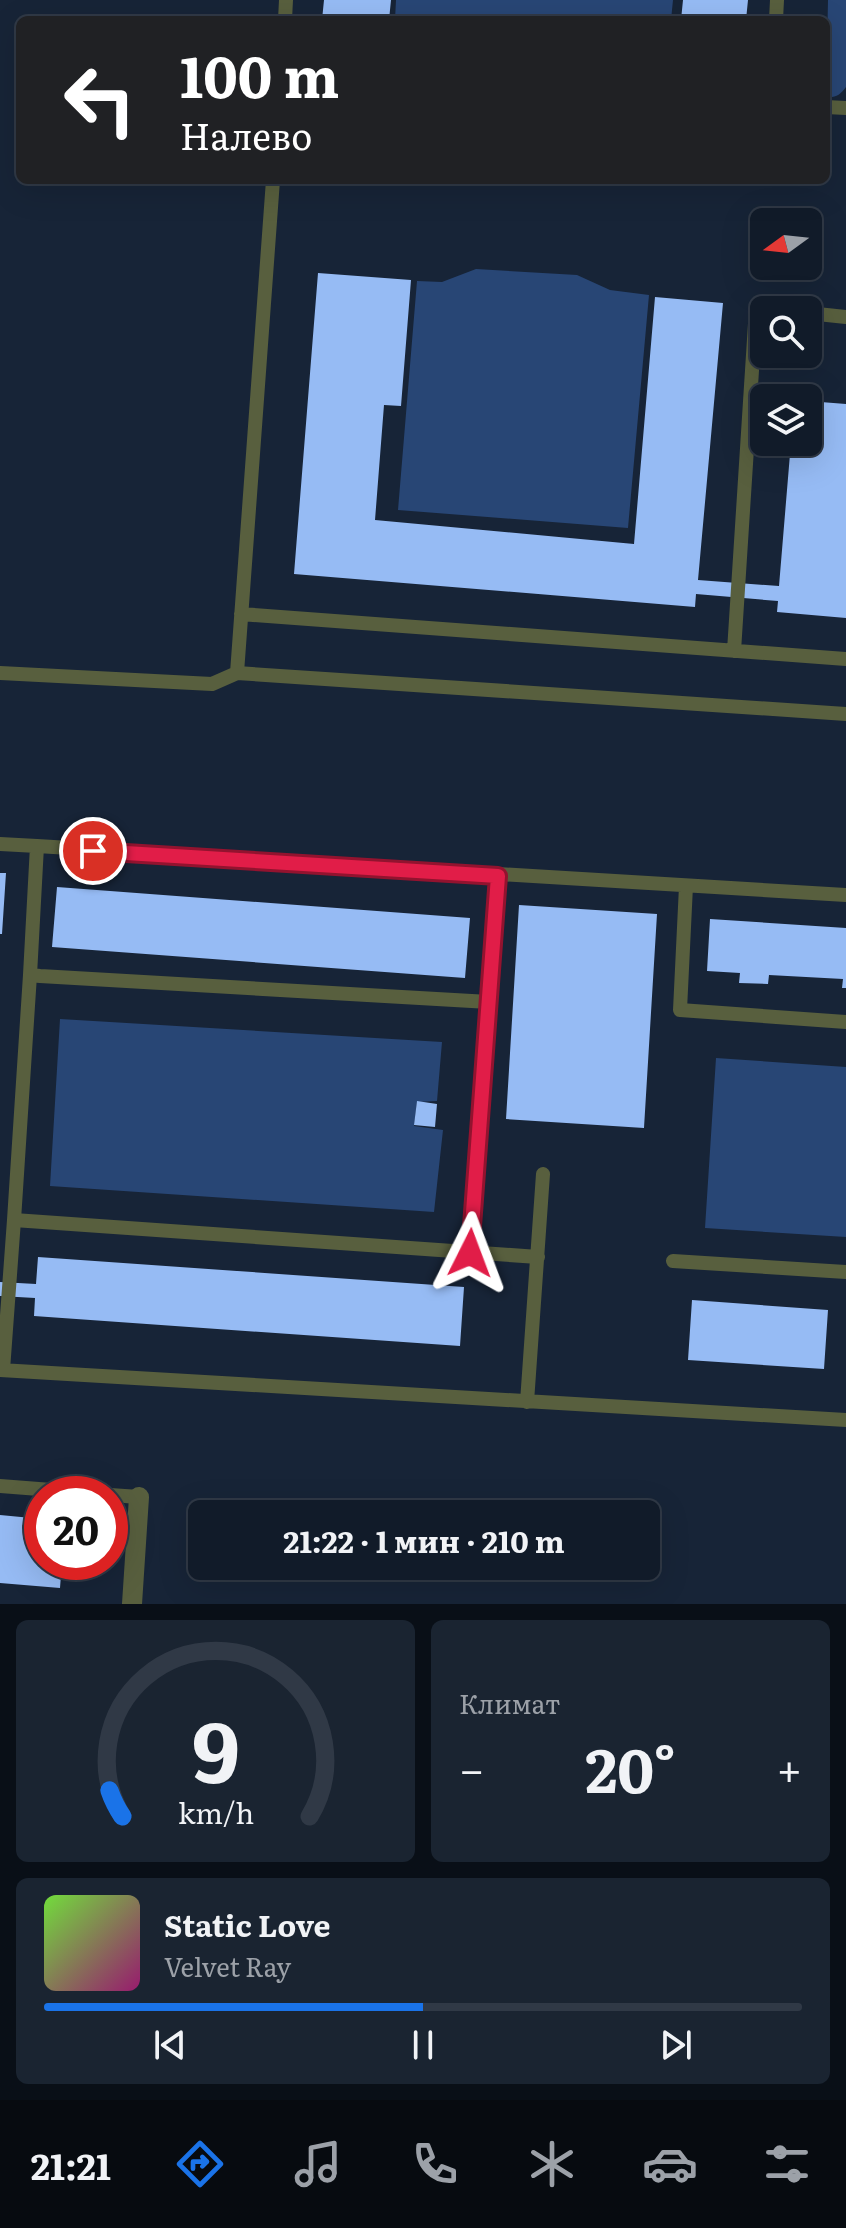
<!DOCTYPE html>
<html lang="ru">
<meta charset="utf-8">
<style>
:root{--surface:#111b29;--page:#1a2431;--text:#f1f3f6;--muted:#9ca1a8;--line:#303946;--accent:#1a73e8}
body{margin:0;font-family:Literata,serif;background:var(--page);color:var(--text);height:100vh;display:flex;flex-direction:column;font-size:30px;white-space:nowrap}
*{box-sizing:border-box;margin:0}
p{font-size:26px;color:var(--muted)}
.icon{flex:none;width:44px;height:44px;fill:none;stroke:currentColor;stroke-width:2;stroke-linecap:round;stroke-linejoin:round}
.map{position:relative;height:1604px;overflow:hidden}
.drawer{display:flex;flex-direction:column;gap:16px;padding:16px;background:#090f17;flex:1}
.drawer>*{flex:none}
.top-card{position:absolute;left:16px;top:16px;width:814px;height:168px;border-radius:12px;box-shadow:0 8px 32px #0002,0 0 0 2px var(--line);background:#202124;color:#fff;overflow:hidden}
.needle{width:52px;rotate:255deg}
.tools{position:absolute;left:750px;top:208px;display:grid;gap:16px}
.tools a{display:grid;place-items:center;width:72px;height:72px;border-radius:12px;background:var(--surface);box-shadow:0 8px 32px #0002,0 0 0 2px var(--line);font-size:40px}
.speed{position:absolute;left:24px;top:1476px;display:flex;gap:16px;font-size:40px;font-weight:700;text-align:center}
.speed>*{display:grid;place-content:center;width:104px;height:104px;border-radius:50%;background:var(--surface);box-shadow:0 8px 32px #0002,0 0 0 2px var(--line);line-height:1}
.speed .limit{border:12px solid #d22;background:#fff;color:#111}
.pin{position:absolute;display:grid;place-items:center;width:68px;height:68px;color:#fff;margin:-34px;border:4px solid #fff;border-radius:50%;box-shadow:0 2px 8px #0007}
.me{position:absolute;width:88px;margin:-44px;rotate:3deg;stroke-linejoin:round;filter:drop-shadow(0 0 6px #0008)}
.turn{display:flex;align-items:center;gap:28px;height:168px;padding:0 32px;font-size:36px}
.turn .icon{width:104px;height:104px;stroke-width:2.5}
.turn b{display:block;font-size:56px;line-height:68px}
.big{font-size:60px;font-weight:700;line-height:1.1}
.drawer .tile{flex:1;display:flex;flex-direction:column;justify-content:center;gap:12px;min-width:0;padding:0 28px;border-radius:12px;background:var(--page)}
.drawer .dial{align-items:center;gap:0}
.dial svg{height:208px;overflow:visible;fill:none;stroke:var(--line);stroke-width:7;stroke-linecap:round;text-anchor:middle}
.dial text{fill:var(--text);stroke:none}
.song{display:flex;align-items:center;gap:24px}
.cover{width:96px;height:96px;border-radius:12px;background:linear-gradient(135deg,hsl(100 70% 55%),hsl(320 70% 35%))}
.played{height:8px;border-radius:4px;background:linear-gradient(90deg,var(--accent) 50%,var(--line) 50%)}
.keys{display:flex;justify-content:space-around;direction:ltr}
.heat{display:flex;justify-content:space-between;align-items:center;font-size:44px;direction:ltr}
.drawer .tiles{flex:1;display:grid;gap:16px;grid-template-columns:1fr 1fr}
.tile:last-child{grid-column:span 2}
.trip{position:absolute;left:188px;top:1500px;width:472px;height:80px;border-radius:12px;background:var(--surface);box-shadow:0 8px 32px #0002,0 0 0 2px var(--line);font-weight:700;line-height:80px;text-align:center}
.dock{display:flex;height:128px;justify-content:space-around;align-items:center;background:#070b10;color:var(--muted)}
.dock .icon{width:56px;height:56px}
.dock .current{color:var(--accent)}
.dock b{font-size:36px;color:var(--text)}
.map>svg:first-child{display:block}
.green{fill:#284675}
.building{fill:#96bbf4}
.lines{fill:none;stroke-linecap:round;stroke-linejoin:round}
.service{stroke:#585f3e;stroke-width:14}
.minor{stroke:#585f3e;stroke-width:20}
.route-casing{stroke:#92132f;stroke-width:20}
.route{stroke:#e11d48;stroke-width:14}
</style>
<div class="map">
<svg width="846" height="1604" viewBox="0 0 846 1604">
<rect width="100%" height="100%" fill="#172437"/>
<path class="green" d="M396,0H673L671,20H395Z
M828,0H846V87C840,95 836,98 826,97Z
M476,269L577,275L610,290L649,295L628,528L398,510L417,281L442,282Z
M60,1019L442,1042L437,1101L417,1102L414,1126L443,1130L434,1212L50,1186Z
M716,1058L846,1067V1237L705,1228Z"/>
<path class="building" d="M324,0H391L389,20H322Z
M683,0H748L746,20H681Z
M318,273L411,280L401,406L384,405L375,520L634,544L655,297L723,303L698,580L779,586L791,442H808V401L846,404V618L777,612L778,601L696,594L695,607L294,574Z
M0,873H6L2,934H0Z
M57,887L470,918L465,978L52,947Z
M519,905L657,914L644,1128L506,1119Z
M710,919L846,928V988H842L843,979L769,975L768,984L739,983L740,973L707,971Z
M417,1101L437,1104L435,1127L414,1125Z
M38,1257L464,1287L460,1346L34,1316L35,1298L0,1296V1282L36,1284Z
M692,1300L828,1310L824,1369L688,1360Z
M0,1515L42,1519V1562H62L60,1588L0,1583Z"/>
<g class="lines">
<path class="service" d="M285,20L286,0
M776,20L777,0
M826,107L846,108
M808,313L846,317
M241,614L846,659
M734,651L756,308L776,310
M0,673L212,684L237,673L846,714
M237,673L273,180
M0,844L37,846L30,975L40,976L489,1002L498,876
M37,846L846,895
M686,886L680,1010L846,1022
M14,1220L30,975
M470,1253L489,1002
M673,1261L846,1272
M0,1370L846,1420
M3,1370L14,1220L538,1257
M527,1402L543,1174
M0,1486L103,1494
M110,1495L139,1497"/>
<path class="minor" d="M132,1604L139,1497"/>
</g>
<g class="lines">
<defs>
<path id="route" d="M93,851L498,876L470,1253"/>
</defs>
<use href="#route" class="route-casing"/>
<use href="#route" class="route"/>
</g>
</svg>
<div class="tools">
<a><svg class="needle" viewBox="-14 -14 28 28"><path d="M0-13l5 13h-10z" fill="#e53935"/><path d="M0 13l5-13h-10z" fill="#9ca1a8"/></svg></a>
<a><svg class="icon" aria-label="search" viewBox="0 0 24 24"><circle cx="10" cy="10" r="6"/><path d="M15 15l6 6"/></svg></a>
<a><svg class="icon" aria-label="layers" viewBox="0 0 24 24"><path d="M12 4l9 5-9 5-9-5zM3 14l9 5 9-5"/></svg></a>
</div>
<div class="speed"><div class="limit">20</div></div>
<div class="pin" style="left:93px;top:851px;background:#d93025"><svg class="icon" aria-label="arrive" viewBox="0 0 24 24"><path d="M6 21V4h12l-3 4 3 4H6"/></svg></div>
<svg class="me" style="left:470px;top:1253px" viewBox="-20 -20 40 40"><path d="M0-17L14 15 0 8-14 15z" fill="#e11d48" stroke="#fff" stroke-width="4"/></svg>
<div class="trip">21:22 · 1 мин · 210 m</div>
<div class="top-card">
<div class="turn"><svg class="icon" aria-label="left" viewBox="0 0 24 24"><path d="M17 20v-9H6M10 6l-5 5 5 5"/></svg><div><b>100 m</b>Налево</div></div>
</div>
</div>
<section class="drawer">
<div class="tiles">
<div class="tile dial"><svg viewBox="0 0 100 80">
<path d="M14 69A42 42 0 1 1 86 69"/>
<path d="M14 69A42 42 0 0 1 9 59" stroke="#1a73e8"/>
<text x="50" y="56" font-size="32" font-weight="700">9</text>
<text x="50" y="72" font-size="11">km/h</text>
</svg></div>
<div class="tile"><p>Климат</p>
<div class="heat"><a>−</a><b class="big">20°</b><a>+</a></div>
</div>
<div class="tile">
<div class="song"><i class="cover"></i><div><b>Static Love</b><p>Velvet Ray</p></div></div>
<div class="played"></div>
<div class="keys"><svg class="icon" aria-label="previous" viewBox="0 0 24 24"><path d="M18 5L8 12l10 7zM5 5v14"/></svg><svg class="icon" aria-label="pause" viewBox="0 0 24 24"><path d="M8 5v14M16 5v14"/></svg><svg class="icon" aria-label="next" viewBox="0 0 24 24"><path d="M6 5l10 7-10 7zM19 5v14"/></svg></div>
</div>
</div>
</section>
<nav class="dock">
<b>21:21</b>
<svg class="icon current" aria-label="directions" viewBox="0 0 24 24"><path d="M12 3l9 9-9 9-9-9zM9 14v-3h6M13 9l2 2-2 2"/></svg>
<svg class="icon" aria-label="music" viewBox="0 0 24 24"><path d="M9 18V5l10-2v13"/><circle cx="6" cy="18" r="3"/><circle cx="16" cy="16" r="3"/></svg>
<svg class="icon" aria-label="phone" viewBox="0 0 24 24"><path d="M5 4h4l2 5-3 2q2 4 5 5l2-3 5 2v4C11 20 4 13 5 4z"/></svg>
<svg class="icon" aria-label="climate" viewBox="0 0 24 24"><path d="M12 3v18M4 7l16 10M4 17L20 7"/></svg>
<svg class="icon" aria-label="car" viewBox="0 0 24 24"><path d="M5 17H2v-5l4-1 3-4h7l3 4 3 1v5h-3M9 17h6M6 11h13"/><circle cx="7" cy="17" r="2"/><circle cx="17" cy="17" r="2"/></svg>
<svg class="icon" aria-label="filters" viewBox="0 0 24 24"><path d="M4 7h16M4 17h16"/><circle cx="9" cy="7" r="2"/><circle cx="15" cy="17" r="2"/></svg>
</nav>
